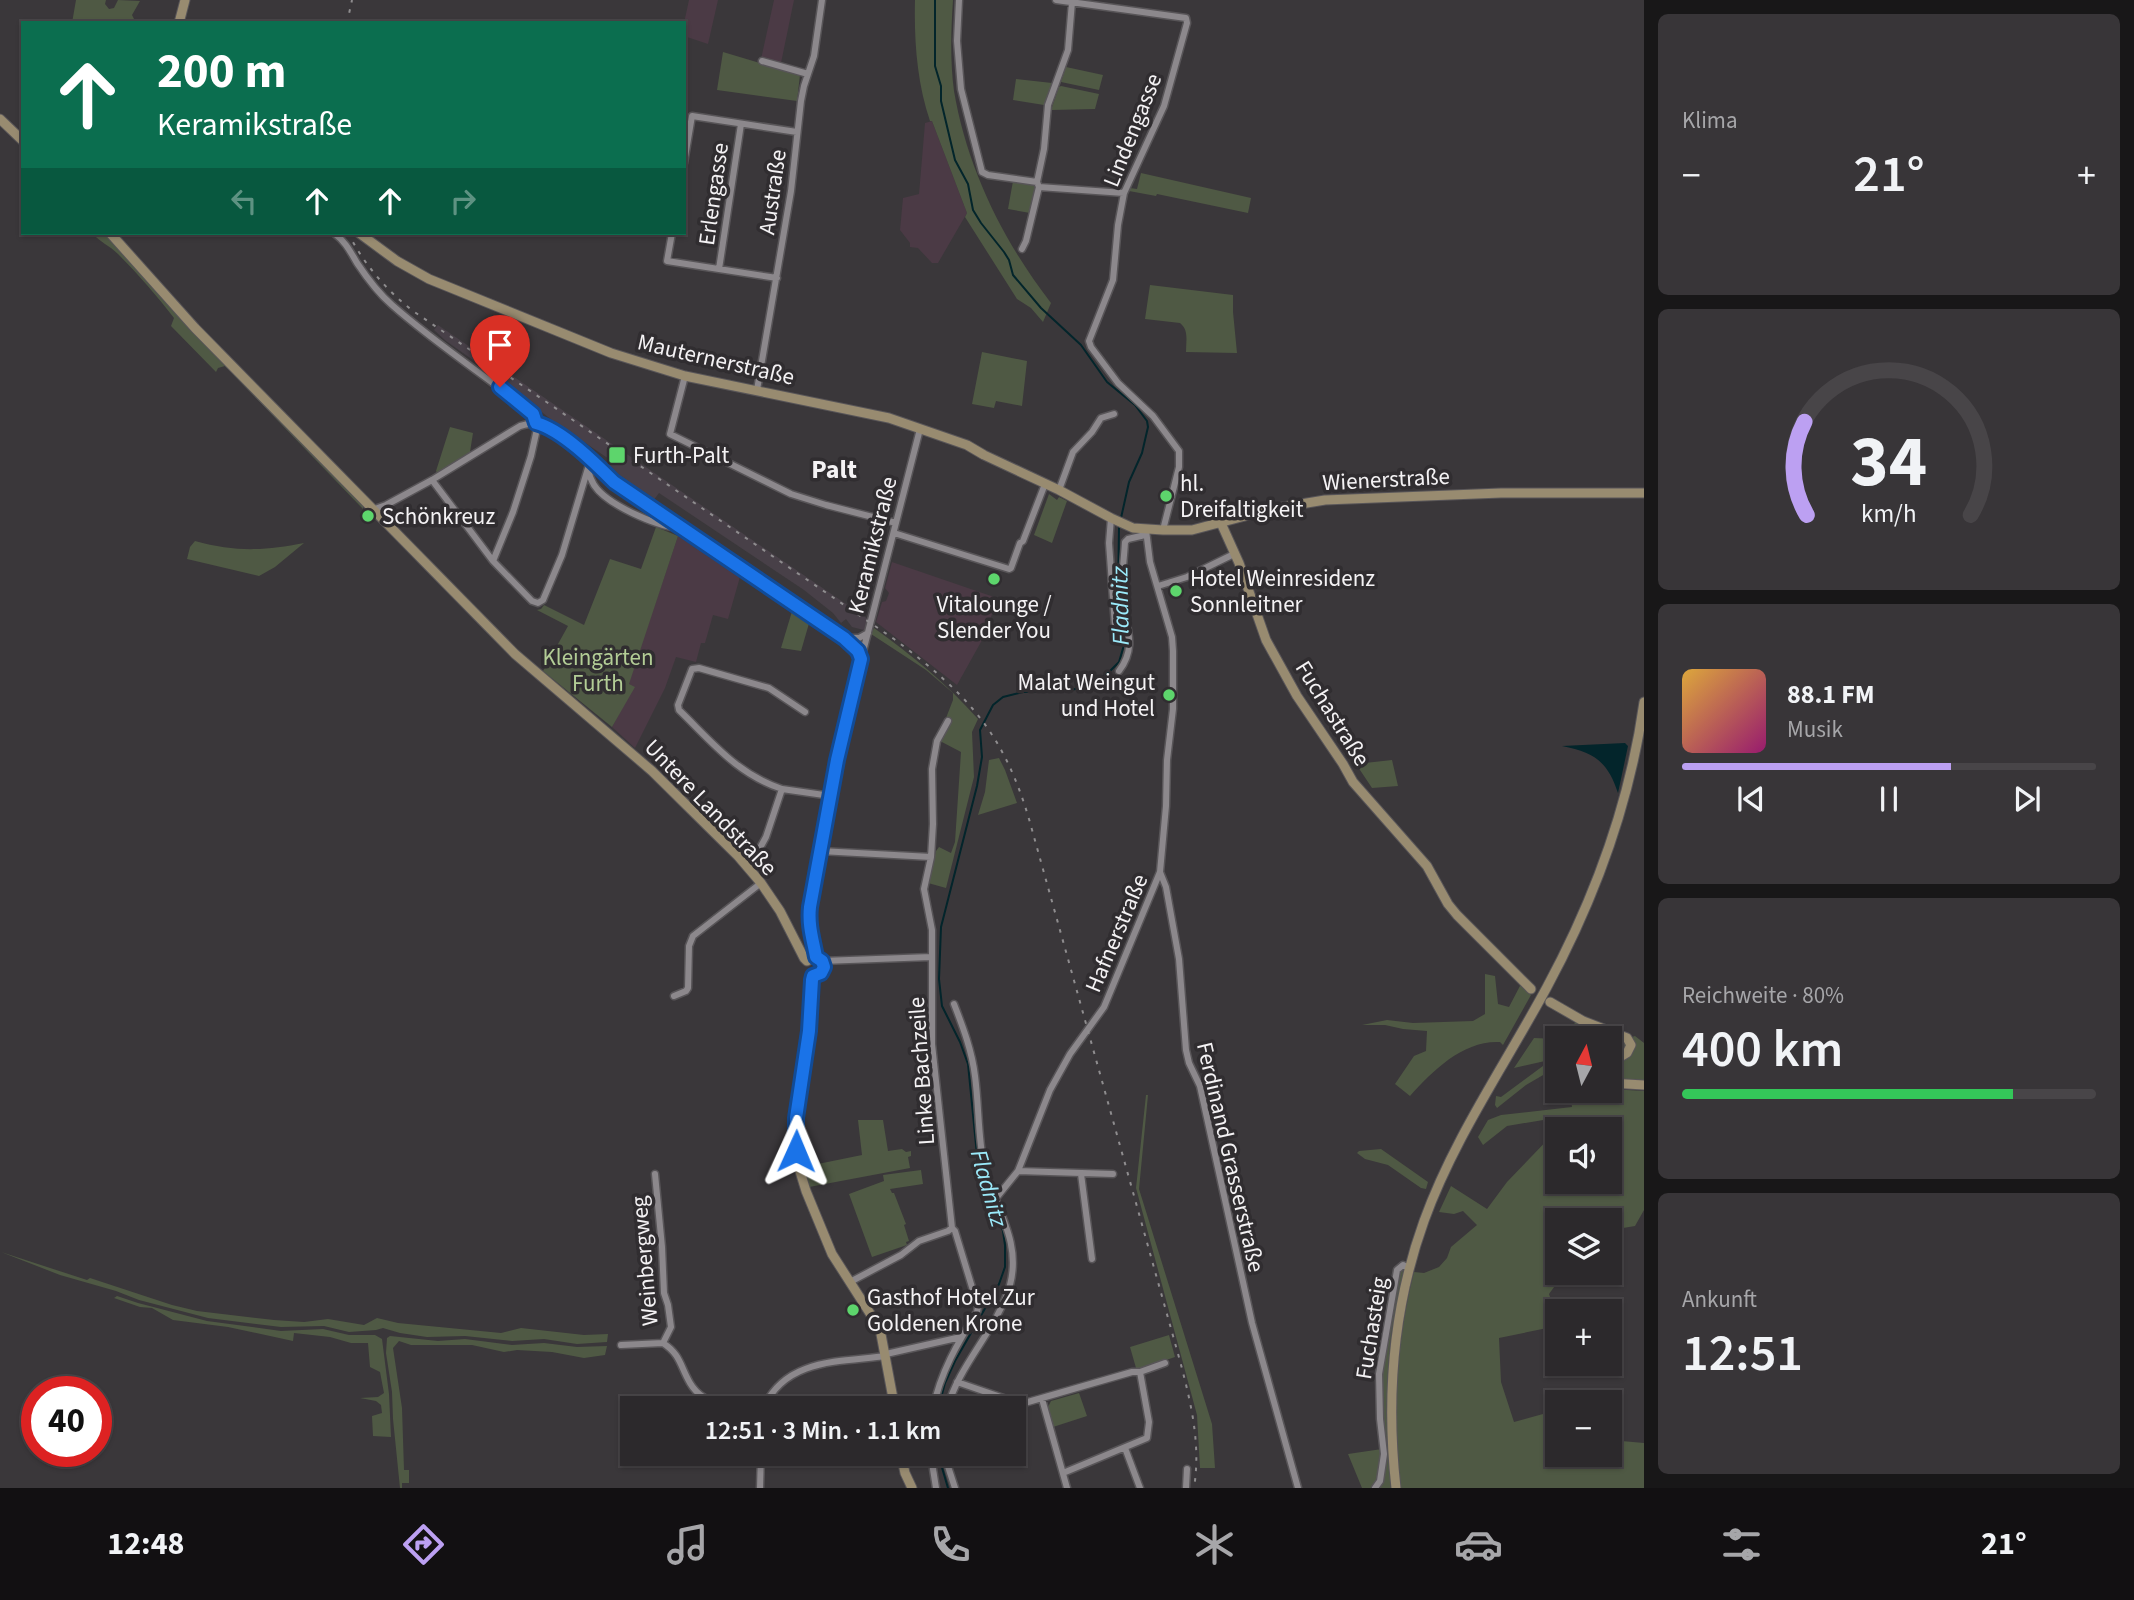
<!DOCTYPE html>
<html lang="de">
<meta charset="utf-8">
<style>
:root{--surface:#2c292c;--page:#383538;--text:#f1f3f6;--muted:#a6a6a9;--line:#484548;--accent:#bca0f2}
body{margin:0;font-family:"Source Sans 3",sans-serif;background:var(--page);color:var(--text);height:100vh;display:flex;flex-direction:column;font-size:26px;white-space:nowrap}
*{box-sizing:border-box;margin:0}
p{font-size:23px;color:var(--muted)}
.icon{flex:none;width:38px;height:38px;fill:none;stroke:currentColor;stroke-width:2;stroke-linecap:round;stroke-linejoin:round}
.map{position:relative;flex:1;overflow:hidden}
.drawer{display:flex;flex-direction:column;gap:14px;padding:14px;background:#181718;width:490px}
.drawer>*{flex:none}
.banner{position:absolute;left:21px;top:21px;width:665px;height:214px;border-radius:0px;box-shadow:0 2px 5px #0004,0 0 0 2px var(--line);background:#0b6e4f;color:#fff;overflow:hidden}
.needle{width:46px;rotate:7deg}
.tools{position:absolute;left:1545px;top:1026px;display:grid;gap:14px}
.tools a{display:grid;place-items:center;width:77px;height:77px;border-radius:0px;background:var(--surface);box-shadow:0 2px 5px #0004,0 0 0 2px var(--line);font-size:35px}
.speed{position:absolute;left:21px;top:1376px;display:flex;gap:14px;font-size:35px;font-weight:700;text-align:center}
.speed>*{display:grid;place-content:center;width:91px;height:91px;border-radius:50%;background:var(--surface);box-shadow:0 2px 5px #0004,0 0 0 2px var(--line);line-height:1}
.speed .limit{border:10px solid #d22;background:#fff;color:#111}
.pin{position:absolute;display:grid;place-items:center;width:60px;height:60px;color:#fff;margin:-72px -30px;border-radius:50% 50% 50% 0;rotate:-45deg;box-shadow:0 0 7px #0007}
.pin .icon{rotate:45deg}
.me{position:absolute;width:77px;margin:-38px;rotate:1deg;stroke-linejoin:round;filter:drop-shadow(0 0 5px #0008)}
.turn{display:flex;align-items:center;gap:24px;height:147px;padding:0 21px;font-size:32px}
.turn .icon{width:91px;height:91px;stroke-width:2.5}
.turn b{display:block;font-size:49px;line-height:60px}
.lanes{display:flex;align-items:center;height:66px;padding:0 21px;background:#0003;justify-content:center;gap:35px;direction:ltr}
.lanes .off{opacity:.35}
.big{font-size:52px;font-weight:600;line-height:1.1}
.drawer .tile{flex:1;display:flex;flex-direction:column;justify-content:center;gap:10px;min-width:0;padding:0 24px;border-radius:10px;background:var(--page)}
.drawer .dial{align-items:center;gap:0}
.dial svg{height:182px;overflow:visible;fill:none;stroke:var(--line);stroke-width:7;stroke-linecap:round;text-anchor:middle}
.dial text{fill:var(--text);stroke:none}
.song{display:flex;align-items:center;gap:21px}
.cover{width:84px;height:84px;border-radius:10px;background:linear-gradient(135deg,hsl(40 70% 55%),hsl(320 70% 35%))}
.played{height:7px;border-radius:4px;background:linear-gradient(90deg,var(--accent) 65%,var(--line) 65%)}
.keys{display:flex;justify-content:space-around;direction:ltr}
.heat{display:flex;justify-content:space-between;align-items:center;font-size:38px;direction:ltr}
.charge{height:10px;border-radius:5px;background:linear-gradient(90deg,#34c759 80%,var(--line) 0)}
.trip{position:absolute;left:620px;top:1396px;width:406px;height:70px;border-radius:0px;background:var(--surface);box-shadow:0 2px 5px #0004,0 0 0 2px var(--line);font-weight:600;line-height:70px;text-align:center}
.dock{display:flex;height:112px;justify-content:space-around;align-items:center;background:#121012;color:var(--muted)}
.dock .icon{width:49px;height:49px}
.dock .on{color:var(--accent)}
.dock b{font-size:32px;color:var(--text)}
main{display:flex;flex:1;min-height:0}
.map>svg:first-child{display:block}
.commercial{fill:#4b3a45}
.built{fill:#484048}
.green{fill:#4f5944}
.water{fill:#03252b}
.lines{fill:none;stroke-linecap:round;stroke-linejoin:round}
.stream{stroke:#03252b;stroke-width:2}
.street-casing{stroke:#585558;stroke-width:9}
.secondary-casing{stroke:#585558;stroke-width:11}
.street{stroke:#8c888c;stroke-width:6}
.secondary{stroke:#988b70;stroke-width:9}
.rail{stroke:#8f8d8f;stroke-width:2;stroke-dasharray:3.5 7;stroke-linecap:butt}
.route-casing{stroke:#114b97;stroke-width:18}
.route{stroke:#1a73e8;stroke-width:12}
.poi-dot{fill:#5dd56c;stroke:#302d30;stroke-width:2.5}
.labels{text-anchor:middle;stroke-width:7;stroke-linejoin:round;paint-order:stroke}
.street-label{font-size:23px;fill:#f4f2f4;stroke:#302d30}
.poi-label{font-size:23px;fill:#f4f2f4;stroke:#302d30;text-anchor:start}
.park-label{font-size:23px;fill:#b3cd96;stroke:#302d30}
.water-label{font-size:24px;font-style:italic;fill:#9beafa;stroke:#302d30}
.quarter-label{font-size:26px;font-weight:bold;fill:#f4f2f4;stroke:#302d30}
</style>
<main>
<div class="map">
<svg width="1644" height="1488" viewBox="0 0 1644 1488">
<rect width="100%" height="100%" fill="#3a373a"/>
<path class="commercial" d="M689,0H718L708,44L684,36V23Z
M774,0H794L781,63L761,59Z
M932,121L967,213L938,263H932L918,248L910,247V243L900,230L903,198L919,194L925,123Z
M678,536L740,577L728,619L713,615L705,643H701L696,662L676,657L665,688L635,748L612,727L634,687L628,685Z
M892,562L997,598L986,633L957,685L876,622L882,602L886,601L889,593L885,588Z"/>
<path class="built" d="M438,325L868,619L864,630L852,627L846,619L841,623L833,613L804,590L659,493L650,505L617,481L603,467L609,459L553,421L500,379L446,341L434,330Z"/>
<path class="green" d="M76,0H106L105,4L109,9L114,8L118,0L140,1L132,15L136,23H72Z
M915,0H953C951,30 950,61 954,91C967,168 1003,241 1051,303L1043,322L1031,308L1017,299L965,217L967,213L932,121H930C917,82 914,41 915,0Z
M723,52L800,75L797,101L717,90Z
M1066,67L1103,75L1099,90L1061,82Z
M1016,79L1052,83L1044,105L1013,100Z
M1061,86L1099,94L1095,109L1051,110L1059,87Z
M1141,173L1251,198L1248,213L1157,194L1156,196L1129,191L1130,188L1137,189Z
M1013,181L1033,184L1036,189L1030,213L1008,209Z
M92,233H105L193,330L363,505V509L225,366L218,368L216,372L171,326L174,318C157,296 138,274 118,254C110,246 100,242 92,233Z
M1150,285L1233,295V312L1237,353L1186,352C1186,341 1189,330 1180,323L1145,319Z
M982,352L1027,361L1022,406L996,401L994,408L972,404Z
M450,427L473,433L470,452L437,473L436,471Z
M1049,494L1057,500L1059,497L1067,501L1052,543L1034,535Z
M656,527L678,536L629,684L635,687L612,727L543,671L568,626L537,610L541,609L544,605L584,625L610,559L641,569Z
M195,541C235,552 264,551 304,543L275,567L259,576L187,559L190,547Z
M793,608L810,620L801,651L781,648Z
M874,628C912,655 947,684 978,719L972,732L974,777L946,888L928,883L936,851L939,847L951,853L955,842L961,752L940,741L951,722V719L946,718L953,700V693L926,670L871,634Z
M999,758L1005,770L1017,803L978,815L985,792L989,760Z
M1392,760L1398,786L1372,788L1356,764Z
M1485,974L1495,976L1498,1004L1509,1007L1521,984L1531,995L1503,1045L1500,1042C1464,1040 1433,1070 1410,1096L1395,1084L1414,1056L1426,1051L1427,1031L1403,1029L1385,1025H1362L1387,1020L1413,1023L1473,1021L1485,1014Z
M1576,1021L1625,1040L1627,1045L1624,1050L1610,1049V1038H1566Z
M1635,1036L1644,1043V1081L1610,1079V1058C1627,1060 1639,1057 1632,1037Z
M1534,1038L1557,1039V1074L1550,1071L1526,1085L1497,1108L1495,1105L1496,1096L1501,1097L1547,1063L1545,1061L1514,1068Z
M1610,1089L1644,1091V1210L1635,1226L1617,1229L1610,1238V1220H1558L1557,1267L1554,1270L1557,1283L1549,1294L1557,1318V1326L1499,1338L1501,1382L1514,1422L1543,1414L1557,1413L1558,1454H1610V1440L1644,1443V1488H1401C1392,1415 1396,1343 1414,1272L1424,1273L1439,1267L1447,1258L1451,1247L1477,1225L1463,1211L1454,1214L1439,1212L1451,1186L1487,1209L1507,1182L1557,1130L1558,1181H1610V1129H1558L1561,1125L1555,1118L1507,1126L1483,1145L1478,1137L1488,1120L1501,1115L1572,1107L1570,1092Z
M1146,1095H1148L1139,1189L1212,1424L1215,1468H1200L1197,1415L1136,1188Z
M858,1120H883L888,1151L902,1149L906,1152L911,1151V1156L908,1157L910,1168L809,1187L803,1167L862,1155Z
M1381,1149L1428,1182L1426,1189L1421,1188L1388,1165L1365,1159L1357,1153L1359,1151Z
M921,1170L923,1184L890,1189L892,1193H894L906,1224L904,1225L909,1241L906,1242L907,1245L872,1257L849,1194L884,1181L883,1175Z
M1,1252L87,1280L90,1278L172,1305L197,1311L274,1320L304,1322L328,1319L364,1325L377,1318L398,1323L501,1333L521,1328L584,1335L608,1334L607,1342L577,1344L544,1339L512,1341L465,1336L427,1337L400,1333L383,1328L376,1330L349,1332L324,1326L281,1327L208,1318L139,1300L116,1291L60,1275Z
M1404,1268C1402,1291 1394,1314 1391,1337C1385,1387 1386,1437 1391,1488H1378L1382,1481L1381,1374L1398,1270Z
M117,1296L138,1303L207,1321L281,1331L323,1329L349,1335H375L382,1339L389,1394L391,1437L373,1436L372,1416L382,1413L381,1405L376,1401L360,1398L378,1397L384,1393L380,1372L370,1367L368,1343H351L330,1337L294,1333L293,1341L228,1327L173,1320L152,1308L140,1307L114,1298Z
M1169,1335L1175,1357L1140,1369L1136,1368L1130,1347Z
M390,1336L438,1341L465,1339L512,1345L544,1343L577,1347L607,1346L605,1355L584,1358L552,1352L517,1350L504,1352L472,1345H411L399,1341L393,1348L402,1408L404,1470H409V1483H402V1488H400L393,1419L392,1392L386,1353L387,1338Z
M1079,1393L1087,1416L1053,1427L1048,1407L1051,1401Z
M1382,1449L1379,1480L1372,1488H1362L1348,1454Z"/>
<path class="water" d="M1625,743L1628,746L1618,793C1608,762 1594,752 1562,746Z"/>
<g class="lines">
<path class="stream" d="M935,0V66L941,86V101L955,160L968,184L973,210L981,223L1004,252L1009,260L1013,275L1041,308L1081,345L1107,382L1135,405L1147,421L1148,427L1142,453L1129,482L1121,518
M938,1409L945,1383L955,1361L999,1284L1005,1267V1245L1003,1231L978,1165L968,1064L960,1042L942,1006L939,979L941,927L977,786L982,757L980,730L993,705L1003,697L1023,692L1072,690L1090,684L1107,674L1119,662L1124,645L1118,600L1119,527
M938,1454L948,1488"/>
<defs>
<path id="street" d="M959,0L957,41L961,89L982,172L988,175L1037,182L1044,149L1048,105L1068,50L1072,2
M1056,0L1186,18L1187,23L1164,106L1124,193L1118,225L1113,280L1089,341L1091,347L1118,383L1153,416L1179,451V467L1163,530
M762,61L808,74
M684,163L692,116L797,132
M1037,182L1039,187L1124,193
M334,233C345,241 350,251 357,263C367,278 378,293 392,305C435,343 484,375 530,411L535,419L537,429L531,456L513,512L493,561L532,601L538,603L543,600L562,555L591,458
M672,233L667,261L777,278
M1022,249L1026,241L1039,187
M719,269L741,124
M685,376L670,434L791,494L826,505L896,523
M757,390L791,191L801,101L804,86L814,56L822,0
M588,469C589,475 591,480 594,485C607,505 656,526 679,528
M432,480L493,561
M1059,490L1073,452L1092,432L1101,418L1114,414
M372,510L386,505L432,480L520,426C527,424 534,422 541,424C563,432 598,466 614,482L844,638L858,651L861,659
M1111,518L1109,543L1115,626
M894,533L1009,569L1011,568L1020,543L1023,541L1045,484
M1158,586L1187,577L1234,554
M846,638H859L868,633
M1119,671C1139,645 1124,624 1122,597C1121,579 1124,560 1125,542L1128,539L1145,535
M782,789C737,774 712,742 679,710L678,705L692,669L699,668L769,688L805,712
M820,851L931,857
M749,868L766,837L782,789L831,796
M1160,872L1166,887L1179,959L1186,1050L1189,1063L1200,1086L1252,1323L1298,1488
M816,957L810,929L809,918L826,816L845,722L920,429
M822,961L931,957
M674,996L686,991L688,988L689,946L693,936L761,883
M1018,1171L1113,1174
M655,1174L662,1247L664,1293L668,1305L671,1327L663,1343
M1081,1174L1092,1259
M997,1197L1018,1171L1050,1090L1070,1054L1104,1007L1160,872L1166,806L1167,760L1173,709V651L1172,637L1150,562L1146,530
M850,1282L901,1255L919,1241L948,1231L952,1228
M621,1345L663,1343C681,1355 680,1366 690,1383C704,1407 739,1411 764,1405
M886,1354L961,1337
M957,1382L1021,1404L1132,1372H1140L1165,1363
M1042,1399L1067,1488
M764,1407C786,1358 841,1362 886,1356
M933,1409C940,1373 958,1342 977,1312L978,1307L955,1231L952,1228L932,1044V930L924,889L931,857L933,824L932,769L937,741L948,721
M947,1409C959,1364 997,1330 1010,1285C1022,1240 994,1207 984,1166C978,1137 979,1106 975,1076C972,1051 963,1027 954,1004
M1125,1448L1140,1488
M933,1454V1469L936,1488
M944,1454L955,1488
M1063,1473L1147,1438L1149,1422L1140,1372
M760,1488L761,1454
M1186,1488L1187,1469
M1375,1488L1380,1481L1384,1454L1380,1419L1379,1374L1397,1270L1403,1265L1409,1268"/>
<path id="secondary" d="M179,23L185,0
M0,119L23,141
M110,233L195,328L515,654L652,771L738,856L761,883L780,911L804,958L807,961
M359,233L397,261L429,279L611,353L685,376L889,418L967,445L984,455L1059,490L1111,518L1133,528L1163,530H1192L1271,509L1325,500L1501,493H1644
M1221,523L1239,563L1266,640L1297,696L1343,764L1353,782L1427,866L1448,904L1457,915L1531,989
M807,961L816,957L823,963V971L820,975L813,976
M813,976L809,1031L796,1119L795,1135L798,1165L806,1191L832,1254L880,1329L895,1409
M1550,1002L1583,1021L1627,1038L1631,1045L1627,1053L1622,1056L1610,1054
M1610,1083L1644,1085
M901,1454L905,1473L912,1488
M1396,1488C1386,1398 1393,1307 1424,1221C1454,1138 1505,1065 1547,987C1595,898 1630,802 1644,702"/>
</defs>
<use href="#street" class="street-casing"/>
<use href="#secondary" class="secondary-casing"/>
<use href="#street" class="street"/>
<use href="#secondary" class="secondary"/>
<path class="rail" d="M347,23L352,0
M348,233C364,264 385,289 413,311L894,639C966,693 1003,731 1029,819L1180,1361C1191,1403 1201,1444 1194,1488"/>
</g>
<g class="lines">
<defs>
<path id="route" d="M500,387L533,414L536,423C562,430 595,463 614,482L844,638L858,651L861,659L837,760L810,907C808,926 813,940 816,957L822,961L824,967L821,973L813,976L812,980L809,1031L796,1118V1151"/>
</defs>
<use href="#route" class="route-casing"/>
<use href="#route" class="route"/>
</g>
<g class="poi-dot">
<rect x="608" y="446" width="18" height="18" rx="3.5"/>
<circle cx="1166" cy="496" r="7"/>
<circle cx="368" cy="516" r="7"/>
<circle cx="994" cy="579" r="7"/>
<circle cx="1176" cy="591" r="7"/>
<circle cx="1169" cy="695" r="7"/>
<circle cx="853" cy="1310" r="7"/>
</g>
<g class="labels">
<g class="street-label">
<text transform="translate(1132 130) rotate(-68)" y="8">Lindengasse</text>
<text transform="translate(772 192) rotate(-82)" y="8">Austraße</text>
<text transform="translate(713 194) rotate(-82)" y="8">Erlengasse</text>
<text transform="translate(716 359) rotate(13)" y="8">Mauternerstraße</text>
<text transform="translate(1386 479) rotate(-3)" y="8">Wienerstraße</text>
<text transform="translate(872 545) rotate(-76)" y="8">Keramikstraße</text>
<text transform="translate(1333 713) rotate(58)" y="8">Fuchastraße</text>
<text transform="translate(711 807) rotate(46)" y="8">Untere Landstraße</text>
<text transform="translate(1116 933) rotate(-67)" y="8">Hafnerstraße</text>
<text transform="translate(921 1071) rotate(-94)" y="8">Linke Bachzeile</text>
<text transform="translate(1231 1157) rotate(77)" y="8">Ferdinand Grasserstraße</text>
<text transform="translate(644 1261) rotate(-95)" y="8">Weinbergweg</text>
<text transform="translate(1371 1328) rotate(-81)" y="8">Fuchasteig</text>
</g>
<g class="poi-label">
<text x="633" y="463">Furth-Palt</text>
<text x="1180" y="491">hl.<tspan x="1180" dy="26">Dreifaltigkeit</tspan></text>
<text x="382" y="524">Schönkreuz</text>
<text x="1190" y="586">Hotel Weinresidenz<tspan x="1190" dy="26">Sonnleitner</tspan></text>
<text x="994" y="612" text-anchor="middle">Vitalounge /<tspan x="994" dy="26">Slender You</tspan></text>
<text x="1155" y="690" text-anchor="end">Malat Weingut<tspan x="1155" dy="26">und Hotel</tspan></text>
<text x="867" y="1305">Gasthof Hotel Zur<tspan x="867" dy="26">Goldenen Krone</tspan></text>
</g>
<g class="park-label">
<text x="598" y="665">Kleingärten<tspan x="598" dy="26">Furth</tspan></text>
</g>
<g class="water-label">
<text transform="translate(1120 606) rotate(-91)" y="8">Fladnitz</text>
<text transform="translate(989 1188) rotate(74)" y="8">Fladnitz</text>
</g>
<g class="quarter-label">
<text x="834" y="478">Palt</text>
</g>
</g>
</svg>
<div class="tools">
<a><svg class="needle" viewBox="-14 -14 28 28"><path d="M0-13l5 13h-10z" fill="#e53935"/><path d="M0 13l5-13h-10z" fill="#a6a6a9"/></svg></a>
<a><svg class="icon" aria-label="sound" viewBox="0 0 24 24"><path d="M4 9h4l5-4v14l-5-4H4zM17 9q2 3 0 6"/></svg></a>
<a><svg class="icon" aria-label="layers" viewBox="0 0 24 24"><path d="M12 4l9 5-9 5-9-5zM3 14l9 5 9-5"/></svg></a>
<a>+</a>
<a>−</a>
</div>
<div class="speed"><div class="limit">40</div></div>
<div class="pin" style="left:500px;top:387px;background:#d93025"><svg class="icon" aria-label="arrive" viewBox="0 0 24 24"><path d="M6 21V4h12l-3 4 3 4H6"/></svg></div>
<svg class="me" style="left:796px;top:1151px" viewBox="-20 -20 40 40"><path d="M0-17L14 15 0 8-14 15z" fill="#1a73e8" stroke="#fff" stroke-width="4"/></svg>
<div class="trip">12:51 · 3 Min. · 1.1 km</div>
<div class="banner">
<div class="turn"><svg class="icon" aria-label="ahead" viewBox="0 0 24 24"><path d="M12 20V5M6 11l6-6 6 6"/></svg><div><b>200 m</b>Keramikstraße</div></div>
<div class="lanes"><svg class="icon off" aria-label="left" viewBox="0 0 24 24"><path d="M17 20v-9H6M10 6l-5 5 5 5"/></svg><svg class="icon" aria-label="ahead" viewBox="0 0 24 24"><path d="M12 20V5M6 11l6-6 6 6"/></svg><svg class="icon" aria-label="ahead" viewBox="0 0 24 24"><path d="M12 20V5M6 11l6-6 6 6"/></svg><svg class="icon off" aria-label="right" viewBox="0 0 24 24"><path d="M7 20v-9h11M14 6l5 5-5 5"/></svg></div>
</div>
</div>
<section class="drawer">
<div class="tile"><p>Klima</p>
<div class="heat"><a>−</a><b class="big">21°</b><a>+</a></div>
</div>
<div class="tile dial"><svg viewBox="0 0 100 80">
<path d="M14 69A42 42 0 1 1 86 69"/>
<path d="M14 69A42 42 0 0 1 13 28" stroke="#bca0f2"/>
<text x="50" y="56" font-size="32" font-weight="700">34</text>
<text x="50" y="72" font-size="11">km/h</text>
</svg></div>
<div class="tile">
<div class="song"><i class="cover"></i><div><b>88.1 FM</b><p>Musik</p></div></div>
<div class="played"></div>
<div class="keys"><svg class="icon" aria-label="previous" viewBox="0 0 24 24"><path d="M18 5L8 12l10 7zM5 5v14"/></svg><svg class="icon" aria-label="pause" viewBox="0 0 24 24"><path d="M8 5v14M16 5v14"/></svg><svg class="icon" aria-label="next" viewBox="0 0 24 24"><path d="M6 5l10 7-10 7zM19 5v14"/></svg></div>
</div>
<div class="tile"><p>Reichweite · 80%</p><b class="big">400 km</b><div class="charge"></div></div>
<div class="tile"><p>Ankunft</p><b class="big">12:51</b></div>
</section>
</main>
<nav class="dock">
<b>12:48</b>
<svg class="icon on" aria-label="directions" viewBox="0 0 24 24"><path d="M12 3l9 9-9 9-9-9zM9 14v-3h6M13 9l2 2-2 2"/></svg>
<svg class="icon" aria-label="music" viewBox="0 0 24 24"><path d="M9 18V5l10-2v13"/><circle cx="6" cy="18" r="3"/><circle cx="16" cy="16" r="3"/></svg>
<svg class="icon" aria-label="phone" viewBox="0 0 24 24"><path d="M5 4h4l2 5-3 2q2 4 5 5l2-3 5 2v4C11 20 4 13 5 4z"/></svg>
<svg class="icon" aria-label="climate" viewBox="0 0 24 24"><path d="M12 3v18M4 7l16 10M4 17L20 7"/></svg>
<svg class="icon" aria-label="car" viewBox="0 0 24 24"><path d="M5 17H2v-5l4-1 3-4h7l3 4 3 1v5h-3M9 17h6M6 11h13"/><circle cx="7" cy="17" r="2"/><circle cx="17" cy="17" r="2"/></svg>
<svg class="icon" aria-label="filters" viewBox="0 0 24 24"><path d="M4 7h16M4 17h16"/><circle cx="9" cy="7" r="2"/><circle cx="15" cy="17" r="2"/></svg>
<b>21°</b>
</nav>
